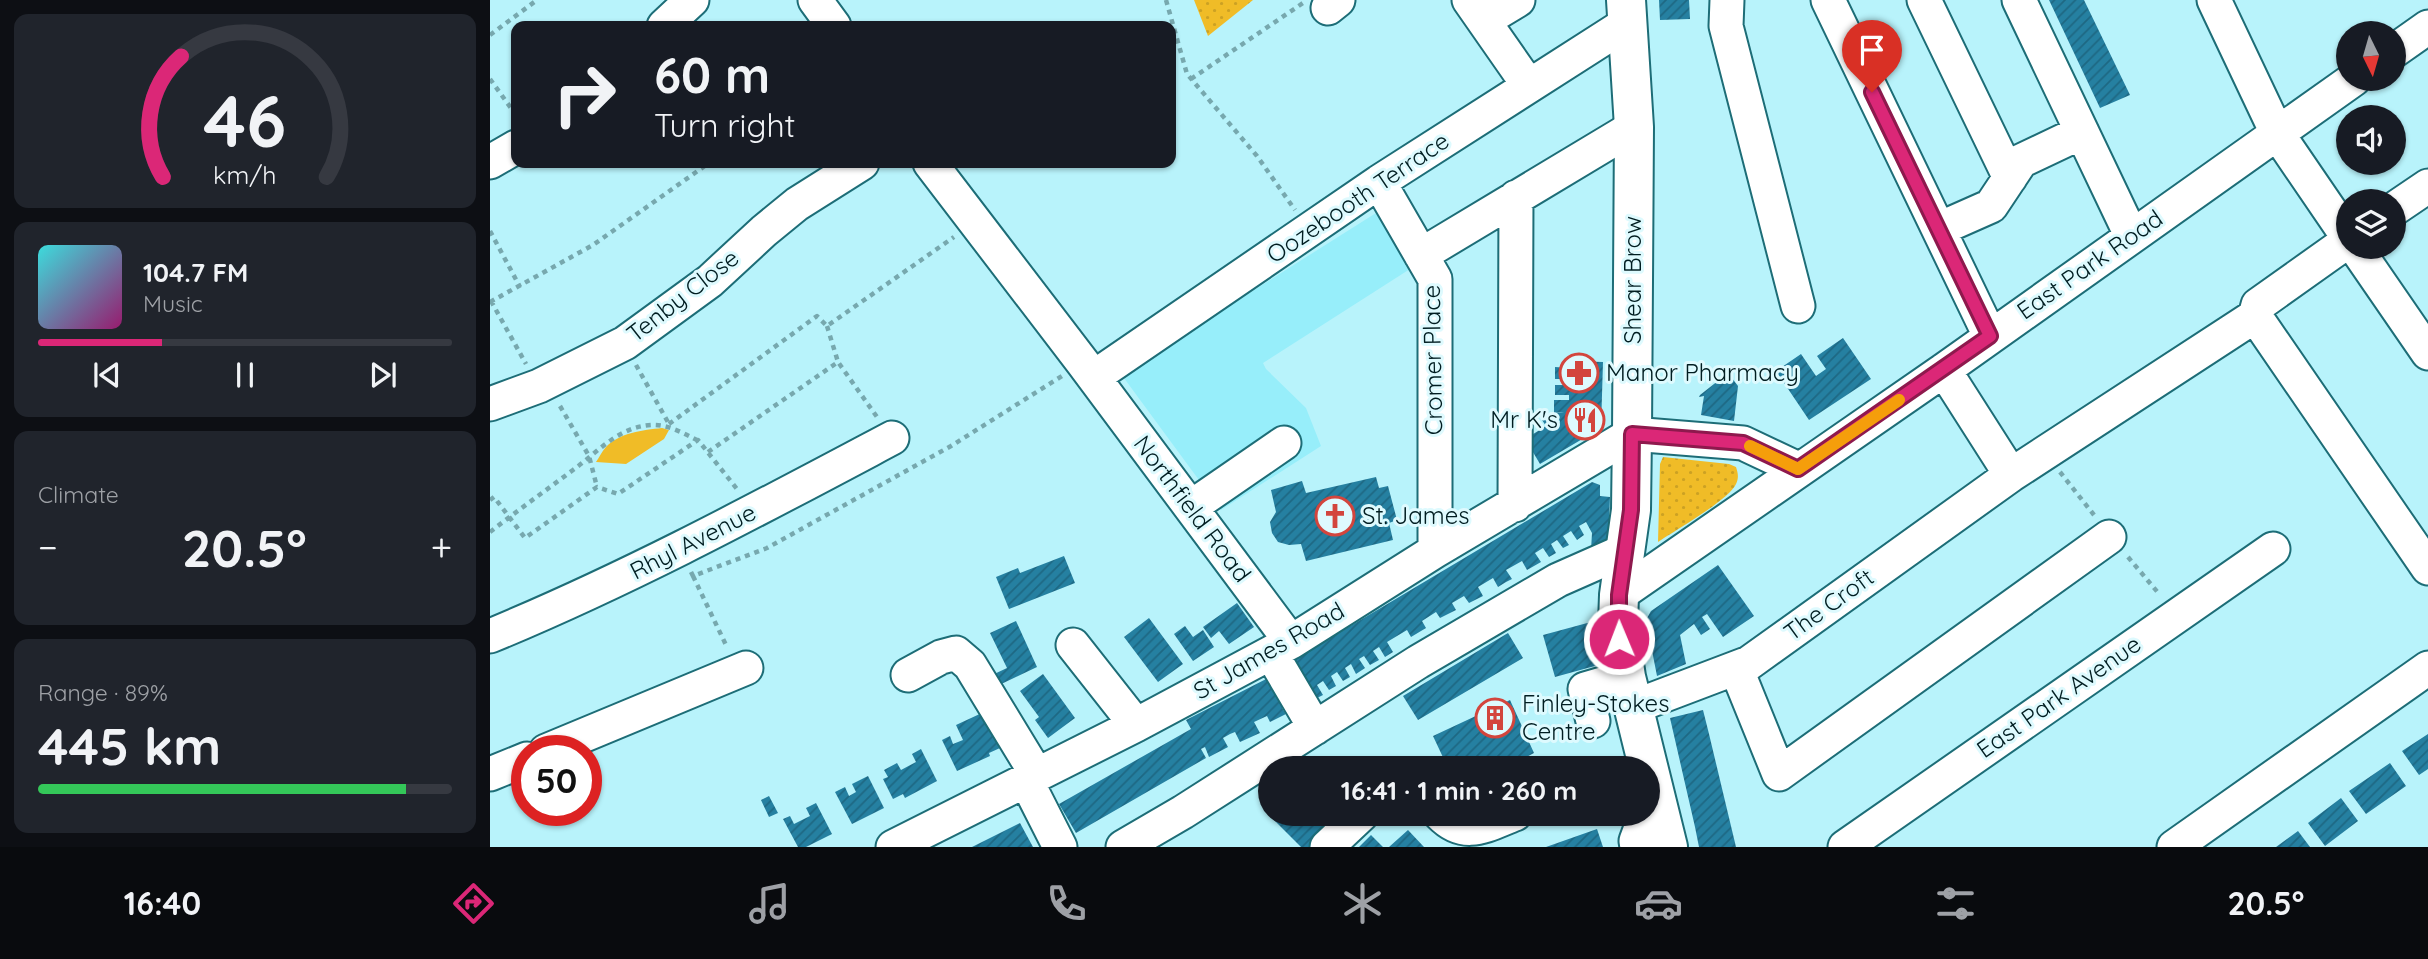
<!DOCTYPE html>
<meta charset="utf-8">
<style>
:root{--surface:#171b24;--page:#20242c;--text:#f1f3f6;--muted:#9ea1a6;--line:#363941;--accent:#db2777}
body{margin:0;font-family:Quicksand,sans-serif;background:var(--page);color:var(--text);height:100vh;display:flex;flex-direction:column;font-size:26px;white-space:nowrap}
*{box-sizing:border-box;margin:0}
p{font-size:23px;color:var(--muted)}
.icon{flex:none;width:38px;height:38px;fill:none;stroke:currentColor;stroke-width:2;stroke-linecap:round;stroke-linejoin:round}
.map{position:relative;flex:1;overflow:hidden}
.details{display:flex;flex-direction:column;gap:14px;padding:14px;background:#0d0f14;width:490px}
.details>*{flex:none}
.hud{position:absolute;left:21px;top:21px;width:665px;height:147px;border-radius:14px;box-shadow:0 2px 5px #0004;background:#171b24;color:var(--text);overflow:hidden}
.needle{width:46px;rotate:175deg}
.controls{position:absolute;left:1846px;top:21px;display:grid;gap:14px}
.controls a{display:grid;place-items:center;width:70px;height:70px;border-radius:50%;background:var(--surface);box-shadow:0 2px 5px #0004;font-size:35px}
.speed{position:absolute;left:21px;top:735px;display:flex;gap:14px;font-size:35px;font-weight:700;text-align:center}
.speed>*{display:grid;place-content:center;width:91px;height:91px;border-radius:50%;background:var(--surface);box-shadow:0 2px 5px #0004;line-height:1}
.speed .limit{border:10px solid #d22;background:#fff;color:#111}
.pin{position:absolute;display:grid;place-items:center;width:60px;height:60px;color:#fff;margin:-72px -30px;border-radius:50% 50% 50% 0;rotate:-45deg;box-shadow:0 0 7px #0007}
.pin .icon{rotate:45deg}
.me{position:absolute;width:77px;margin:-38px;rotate:359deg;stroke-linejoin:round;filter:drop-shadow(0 0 5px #0008)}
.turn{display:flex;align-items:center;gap:24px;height:147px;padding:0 28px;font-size:32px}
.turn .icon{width:91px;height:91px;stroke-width:2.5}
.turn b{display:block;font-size:49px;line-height:60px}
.big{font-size:52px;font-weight:700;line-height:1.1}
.details .card{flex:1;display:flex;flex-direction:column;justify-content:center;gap:10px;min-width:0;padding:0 24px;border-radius:14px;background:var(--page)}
.details .dial{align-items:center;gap:0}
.dial svg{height:182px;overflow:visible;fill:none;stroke:var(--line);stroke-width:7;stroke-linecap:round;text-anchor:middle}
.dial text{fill:var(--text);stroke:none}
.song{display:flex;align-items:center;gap:21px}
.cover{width:84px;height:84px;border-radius:10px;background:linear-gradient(135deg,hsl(180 70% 55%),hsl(320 70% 35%))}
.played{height:7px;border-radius:4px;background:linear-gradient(90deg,var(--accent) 30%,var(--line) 30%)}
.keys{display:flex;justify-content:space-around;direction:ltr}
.heat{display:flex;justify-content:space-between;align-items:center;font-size:38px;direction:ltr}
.charge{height:10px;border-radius:5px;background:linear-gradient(90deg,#34c759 89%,var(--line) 0)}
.trip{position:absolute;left:768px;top:756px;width:402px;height:70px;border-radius:35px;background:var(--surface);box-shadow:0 2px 5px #0004;font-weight:700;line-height:70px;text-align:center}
.tab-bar{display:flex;height:112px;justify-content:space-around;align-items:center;background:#090b0e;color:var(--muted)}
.tab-bar .icon{width:49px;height:49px}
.tab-bar .current{color:var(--accent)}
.tab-bar b{font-size:32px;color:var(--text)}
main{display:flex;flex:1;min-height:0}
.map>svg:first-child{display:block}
.built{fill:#97eefa}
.grass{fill:url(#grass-dots)}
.park{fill:#f0bc27}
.building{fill:url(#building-hatch)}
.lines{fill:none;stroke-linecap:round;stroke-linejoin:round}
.minor-casing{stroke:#1d6d77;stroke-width:37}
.major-casing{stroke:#1d6d77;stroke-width:42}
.path{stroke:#77a8ae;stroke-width:4.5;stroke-dasharray:5 5;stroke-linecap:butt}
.minor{stroke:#fff;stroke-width:33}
.major{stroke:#fff;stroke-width:38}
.route-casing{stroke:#8e194d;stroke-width:18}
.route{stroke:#db2777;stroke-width:12}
.slow{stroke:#f59e0b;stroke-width:12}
.labels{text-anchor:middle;stroke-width:6;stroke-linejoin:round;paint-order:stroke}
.street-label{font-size:24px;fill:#001d21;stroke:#defafe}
.poi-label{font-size:24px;fill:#001d21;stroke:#defafe;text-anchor:start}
</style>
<main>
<section class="details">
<div class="card dial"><svg viewBox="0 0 100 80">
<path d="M14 69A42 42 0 1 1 86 69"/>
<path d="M14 69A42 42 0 0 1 22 16" stroke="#db2777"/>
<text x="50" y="56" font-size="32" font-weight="700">46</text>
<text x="50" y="72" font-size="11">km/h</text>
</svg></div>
<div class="card">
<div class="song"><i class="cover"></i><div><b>104.7 FM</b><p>Music</p></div></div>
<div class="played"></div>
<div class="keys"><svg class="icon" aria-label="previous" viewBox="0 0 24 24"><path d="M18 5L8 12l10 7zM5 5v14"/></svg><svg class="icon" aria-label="pause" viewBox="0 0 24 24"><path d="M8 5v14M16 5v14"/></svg><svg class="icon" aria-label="next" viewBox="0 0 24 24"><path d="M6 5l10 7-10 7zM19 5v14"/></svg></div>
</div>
<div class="card"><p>Climate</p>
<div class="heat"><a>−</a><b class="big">20.5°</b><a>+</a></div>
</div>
<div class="card"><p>Range · 89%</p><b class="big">445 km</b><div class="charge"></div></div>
</section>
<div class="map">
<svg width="1938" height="847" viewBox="0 0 1938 847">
<defs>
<pattern id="grass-dots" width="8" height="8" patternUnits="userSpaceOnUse" patternTransform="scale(1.75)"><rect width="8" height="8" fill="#f0bc27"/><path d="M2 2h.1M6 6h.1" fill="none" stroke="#cca123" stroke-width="1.8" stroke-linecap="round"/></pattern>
<pattern id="building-hatch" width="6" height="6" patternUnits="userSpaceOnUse" patternTransform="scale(1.75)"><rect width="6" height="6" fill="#2580a1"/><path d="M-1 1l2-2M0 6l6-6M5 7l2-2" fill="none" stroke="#1e6883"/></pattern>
</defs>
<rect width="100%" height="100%" fill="#b8f3fb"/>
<path class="built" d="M886,213L920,269L773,363L776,369L816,408L831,446L731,510L631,374Z"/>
<path class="grass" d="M704,0H763L718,36Z
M1173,457L1239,464L1246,467C1248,473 1249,478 1246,484C1239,500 1184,531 1168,542L1170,464Z"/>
<path class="park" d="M172,428L179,430L174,439L136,464L106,462C109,458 112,451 116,447C129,433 153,430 172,428Z"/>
<path class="building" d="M1169,0H1199L1200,19L1170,20Z
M1559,0H1594L1640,95L1610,108Z
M1353,338L1381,379L1319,420L1286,371L1311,354L1326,376L1336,369L1327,356Z
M1080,361L1113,362L1111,428L1050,464L1031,432L1040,436L1056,426L1052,420L1058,416L1064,426L1070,422L1067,413L1074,412L1064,413V400H1079V395H1065V385H1079V379H1065V367L1080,368Z
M1238,373L1248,386L1244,421L1211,415L1214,396L1209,397L1210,395Z
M886,477L889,488L898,486L907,520L899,523L903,540L816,561L811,544L799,545L788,542L782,533L780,522L786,512L781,490L812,481L816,493Z
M1102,482L1110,485V496L1120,497L1118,550H1101L1102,533L1096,522L1089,526L1094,535L1087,540L1081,531L1073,536L1079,545L1073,548L1067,540L1061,544L1066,553L1059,557L1053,548L1045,553L1051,562L1037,570L1032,561L1016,570L1022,579L1016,582L1008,587L1003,578L988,587L993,596L979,603L974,596L962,603L966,610L950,618L946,612L932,621L936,628L921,637L917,630L897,642L903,652L895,657L889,647L883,651L889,660L880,665L874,656L869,659L875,668L866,674L861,664L855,668L860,677L853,681L847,672L841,676L846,686L839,690L833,681L827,685L833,695L825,699L795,665Z
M574,556L585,583L519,609L506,577L528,568L530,573Z
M1228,565L1264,616L1233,637L1217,614L1212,617L1220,629L1211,635L1204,624L1190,635L1196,664L1167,676L1156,620L1161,611Z
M747,603L764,627L739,644L729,631L721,638L713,627Z
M659,618L693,664L668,682L634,637Z
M526,621L547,667L505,687L500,676L517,668L500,633Z
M1101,622L1112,664L1065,677L1053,635Z
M695,626L703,637L713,630L724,647L703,661L684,634Z
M1018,633L1033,658L928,720L913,696Z
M553,674L585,718L558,738L545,720L549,717L530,691Z
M784,675L799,704L792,708L796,714L780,722L777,716L764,722L770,733L750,742L745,732L740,734L733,738L738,747L719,757L715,747L711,749L716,758L586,833L569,804L701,729L696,720Z
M1020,700L1044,753L1016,768H958L943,736Z
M1213,710L1219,734L1246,847H1209L1205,827L1180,718Z
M494,712L510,748L499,753L500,756L467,771L452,740L460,736L463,744L473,740L466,725Z
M1938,734V769L1929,775L1912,751Z
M431,749L447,781L415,798L413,794L403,799L393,779L398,777L394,770L407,763L411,770L426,762L422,754Z
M1900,763L1916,786L1876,814L1859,791Z
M378,776L394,808L362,824L345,792L355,787L359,796L366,792L362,784Z
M279,796L288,813L279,817L271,800Z
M1851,798L1868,821L1835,846L1818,823Z
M326,803L342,834L316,847H308L293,819L300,816L304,824L320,816L316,808Z
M789,814H853L819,847H811L783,819Z
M530,823L543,847H482Z
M1107,829L1113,847H1056Z
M918,830L934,847H899Z
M1808,831L1820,847H1786Z
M881,835L893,847H869Z"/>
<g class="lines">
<defs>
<path id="minor" d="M325,0L344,26
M979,0L1039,86
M1237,0L1236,26L1308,306
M1338,0L1500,336
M1434,0L1520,178
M1529,0L1641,235
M1724,0L1787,133L1858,237
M838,8L848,0
M995,20L1028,0
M174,26L202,0
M1904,51L1938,27
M0,162L26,147
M440,163L593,363L801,642
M889,182L945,279V551
M1904,209L1938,186
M1449,229L1501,206L1531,161L1592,132
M1858,241L1768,305L1765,316L1938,568
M1865,247L1938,353
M931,255L1144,127
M1454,370L1521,475
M604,377L889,182L1136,24
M0,404L49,386L135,343L220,281L274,231L307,204L372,163
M1025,505L1026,197
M701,507L794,443
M1129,595L1454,370L1864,79
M0,636C138,579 270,508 402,438
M583,645L646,725
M781,653L825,728
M1246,668L1289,774L1619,537
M418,675L451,657L466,653L480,665L547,775
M1143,707L1259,663L1521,475L1765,316
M1103,721L1095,689L1136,677
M56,751L256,668
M0,774L37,759
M536,780L570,847
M950,814C975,840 996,825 1025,814
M403,847L646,725L801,642L945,551L1142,434L1253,443L1308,469
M633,847L693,812L928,662L1068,580L1136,550
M837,847L872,814
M1147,847L1146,841L1156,814
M1355,847L1783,549
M1684,847L1938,668"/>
<path id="major" d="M1136,0L1144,127L1142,434L1141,510L1129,595L1128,624L1136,677L1178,847"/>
</defs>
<use href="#minor" class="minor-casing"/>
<use href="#major" class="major-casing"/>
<path class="path" d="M676,0L697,74L767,156L805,210
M0,35L47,0
M0,79L26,115
M701,79L813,3
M0,231L30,287
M1,301L36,364
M0,302L103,245L219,163
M337,326L348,362
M146,365L179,424
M70,406L99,456L107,487
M179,424L327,316L337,326L464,237
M218,452L348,362L387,417
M1570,472L1604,515
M0,500L4,497L35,538L107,487L128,494L208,440L247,489
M0,532C27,511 55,491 83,470C108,452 128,427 161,425C177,424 193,433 207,440
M1638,557L1670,595
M201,572L203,576L277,548L461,446L572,376
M203,576L236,645H239"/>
<use href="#minor" class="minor"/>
<use href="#major" class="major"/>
</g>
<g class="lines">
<defs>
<path id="route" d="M1129,639V595L1141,510L1142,434L1253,443L1308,469L1500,336L1382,92"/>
</defs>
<use href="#route" class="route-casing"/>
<use href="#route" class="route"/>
<path class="slow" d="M1260,446L1308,469L1409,400"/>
</g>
<defs>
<symbol id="pharmacy-ring" viewBox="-11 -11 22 22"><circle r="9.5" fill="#defafe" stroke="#d3453d" stroke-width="1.5"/><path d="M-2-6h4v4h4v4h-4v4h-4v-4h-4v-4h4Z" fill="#d3453d"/></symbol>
<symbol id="restaurant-ring" viewBox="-11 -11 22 22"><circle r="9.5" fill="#defafe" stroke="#d3453d" stroke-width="1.5"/><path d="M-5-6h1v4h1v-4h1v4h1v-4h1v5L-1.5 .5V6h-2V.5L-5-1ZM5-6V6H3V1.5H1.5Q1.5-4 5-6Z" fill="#d3453d"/></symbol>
<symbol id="church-ring" viewBox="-11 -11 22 22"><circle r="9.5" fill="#defafe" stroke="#d3453d" stroke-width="1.5"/><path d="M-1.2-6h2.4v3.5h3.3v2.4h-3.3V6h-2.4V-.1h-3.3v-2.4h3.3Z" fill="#d3453d"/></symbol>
<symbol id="building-ring" viewBox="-11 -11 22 22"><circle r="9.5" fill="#defafe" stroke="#d3453d" stroke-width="1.5"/><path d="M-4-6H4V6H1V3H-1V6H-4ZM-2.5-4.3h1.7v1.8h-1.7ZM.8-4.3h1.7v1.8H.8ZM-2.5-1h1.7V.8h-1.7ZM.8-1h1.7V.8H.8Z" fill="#d3453d"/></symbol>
</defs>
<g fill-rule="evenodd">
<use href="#pharmacy-ring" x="1067" y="351" width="44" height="44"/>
<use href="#restaurant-ring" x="1073" y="398" width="44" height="44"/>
<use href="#church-ring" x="823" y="494" width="44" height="44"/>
<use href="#building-ring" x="983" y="696" width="44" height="44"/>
</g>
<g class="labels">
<g class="street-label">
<text transform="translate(868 198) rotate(-34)" y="8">Oozebooth Terrace</text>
<text transform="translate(1600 265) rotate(-35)" y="8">East Park Road</text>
<text transform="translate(1143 280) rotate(-90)" y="8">Shear Brow</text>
<text transform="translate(193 296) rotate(-38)" y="8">Tenby Close</text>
<text transform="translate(943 360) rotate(-91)" y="8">Cromer Place</text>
<text transform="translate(702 509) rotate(53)" y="8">Northfield Road</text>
<text transform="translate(203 542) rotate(-27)" y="8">Rhyl Avenue</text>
<text transform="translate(1339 605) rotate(-36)" y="8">The Croft</text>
<text transform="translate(779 651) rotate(-30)" y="8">St James Road</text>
<text transform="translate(1569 697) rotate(-35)" y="8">East Park Avenue</text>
</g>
<g class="poi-label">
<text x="1116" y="381">Manor Pharmacy</text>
<text x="1068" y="428" text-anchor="end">Mr K's</text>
<text x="872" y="524">St. James</text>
<text x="1032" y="712">Finley-Stokes<tspan x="1032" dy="28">Centre</tspan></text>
</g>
</g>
</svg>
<div class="controls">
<a><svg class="needle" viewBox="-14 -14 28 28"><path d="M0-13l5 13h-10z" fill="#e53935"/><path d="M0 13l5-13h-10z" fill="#9ea1a6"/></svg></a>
<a><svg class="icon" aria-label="sound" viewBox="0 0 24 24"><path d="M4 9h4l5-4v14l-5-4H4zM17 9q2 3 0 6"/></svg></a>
<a><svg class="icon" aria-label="layers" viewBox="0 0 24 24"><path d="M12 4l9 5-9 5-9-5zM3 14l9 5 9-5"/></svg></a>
</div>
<div class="speed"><div class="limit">50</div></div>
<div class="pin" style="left:1382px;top:92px;background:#d93025"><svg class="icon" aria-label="arrive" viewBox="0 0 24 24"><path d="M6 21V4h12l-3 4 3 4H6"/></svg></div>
<svg class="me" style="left:1129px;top:639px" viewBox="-20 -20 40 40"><circle r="17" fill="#db2777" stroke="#fff" stroke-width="3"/><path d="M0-11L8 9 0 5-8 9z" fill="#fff"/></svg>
<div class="trip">16:41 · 1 min · 260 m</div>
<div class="hud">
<div class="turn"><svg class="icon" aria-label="right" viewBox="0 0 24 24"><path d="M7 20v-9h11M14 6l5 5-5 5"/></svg><div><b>60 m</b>Turn right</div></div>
</div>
</div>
</main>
<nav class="tab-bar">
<b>16:40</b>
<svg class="icon current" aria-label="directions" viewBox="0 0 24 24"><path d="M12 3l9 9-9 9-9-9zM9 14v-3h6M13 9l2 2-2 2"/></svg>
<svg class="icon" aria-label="music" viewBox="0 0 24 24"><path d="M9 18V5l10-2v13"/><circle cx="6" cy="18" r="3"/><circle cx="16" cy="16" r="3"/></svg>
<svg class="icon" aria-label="phone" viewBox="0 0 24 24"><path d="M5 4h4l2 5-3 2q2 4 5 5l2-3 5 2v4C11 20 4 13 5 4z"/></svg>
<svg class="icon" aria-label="climate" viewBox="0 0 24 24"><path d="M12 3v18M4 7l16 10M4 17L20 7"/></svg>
<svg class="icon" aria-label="car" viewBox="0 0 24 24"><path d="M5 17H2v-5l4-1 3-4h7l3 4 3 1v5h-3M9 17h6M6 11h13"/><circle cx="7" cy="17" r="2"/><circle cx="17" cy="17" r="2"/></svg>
<svg class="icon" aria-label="filters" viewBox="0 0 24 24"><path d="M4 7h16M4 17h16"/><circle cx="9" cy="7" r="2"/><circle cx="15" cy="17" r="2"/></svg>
<b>20.5°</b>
</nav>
